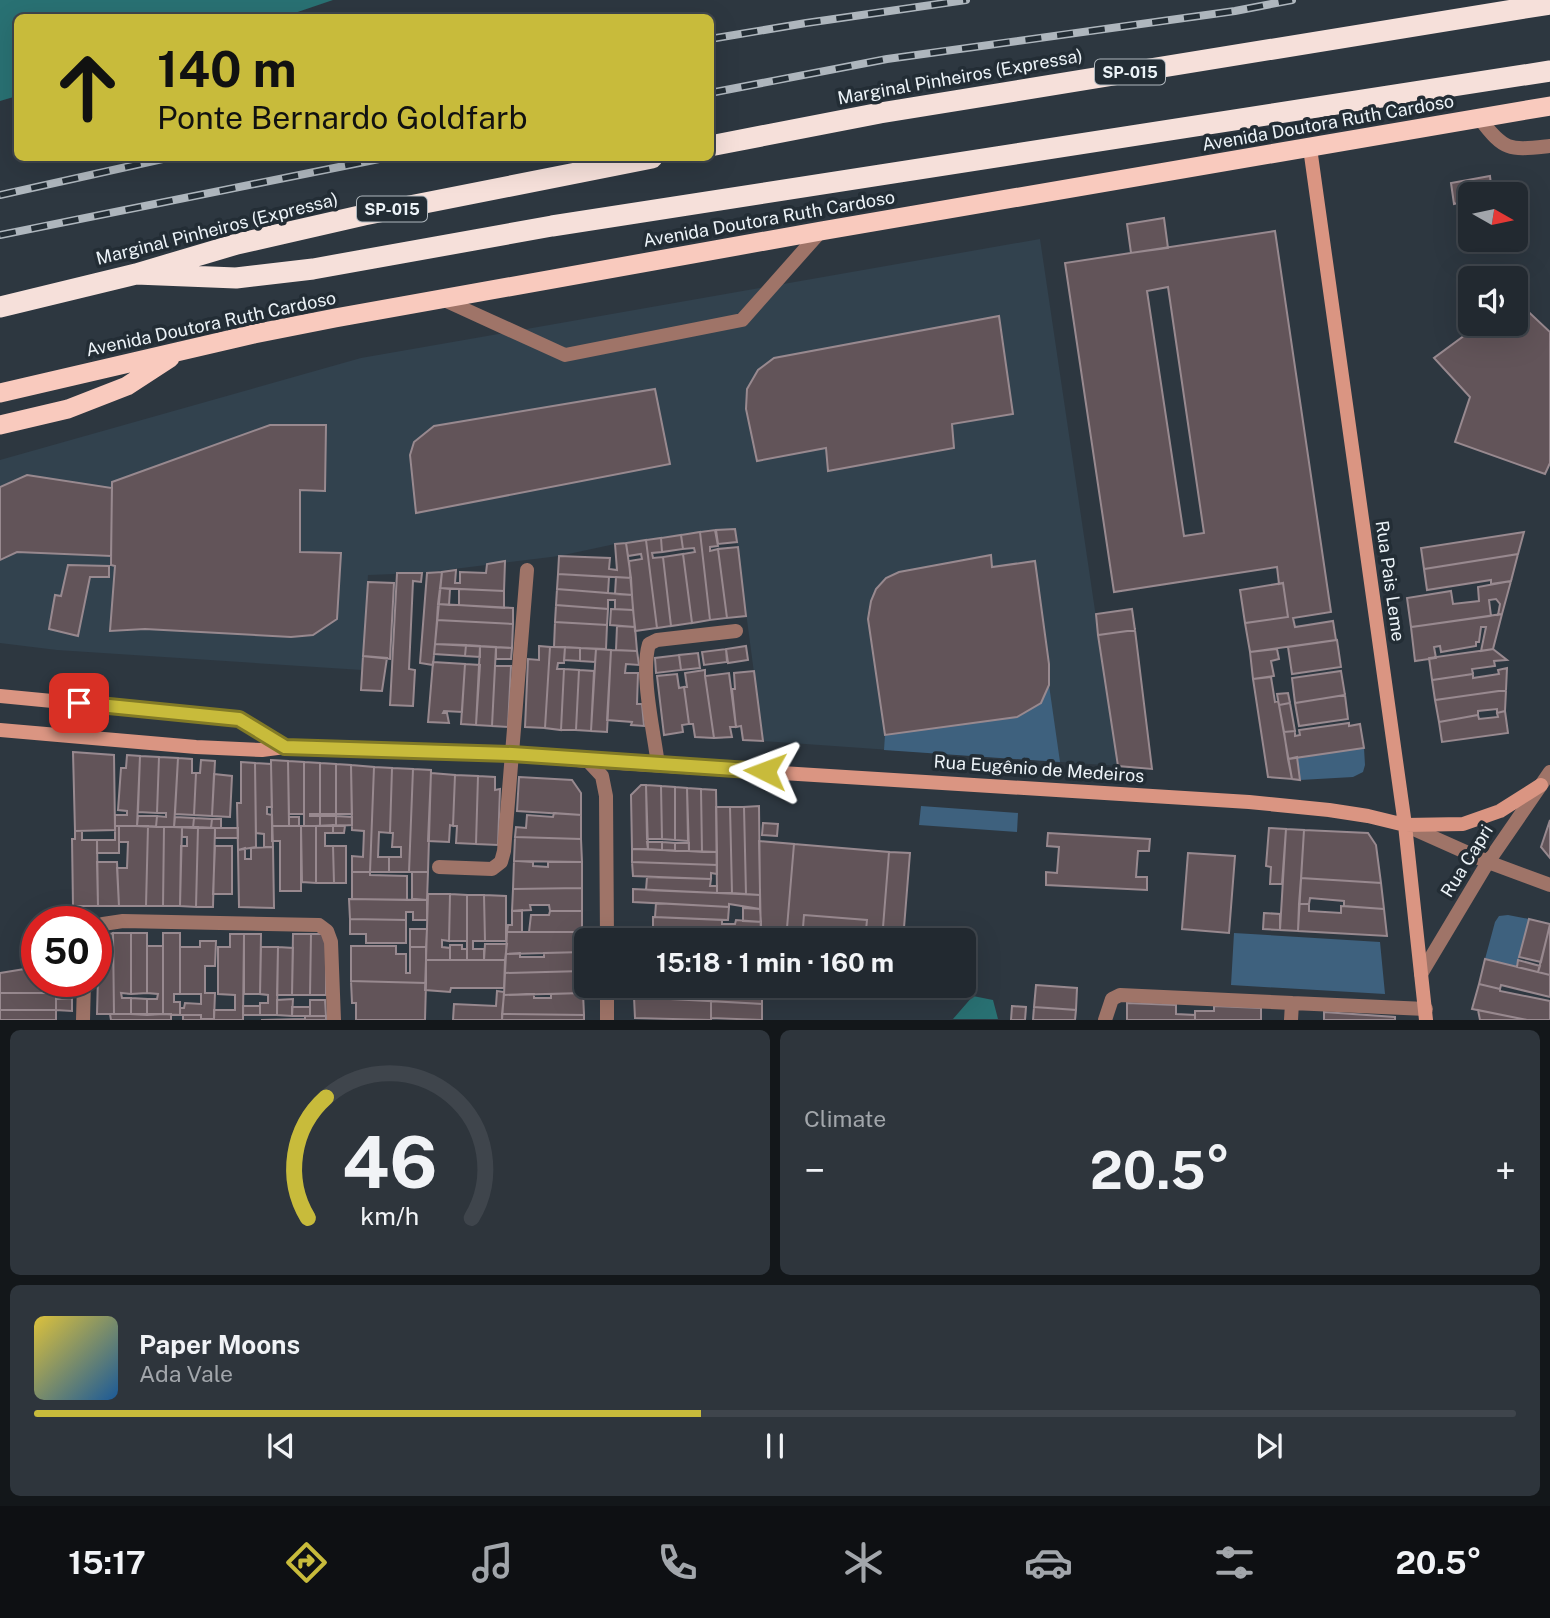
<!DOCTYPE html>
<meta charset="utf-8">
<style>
:root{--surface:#222930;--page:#2e353c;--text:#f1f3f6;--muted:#a2a6ab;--line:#3f454c;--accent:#c8bb3b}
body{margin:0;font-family:"Public Sans",sans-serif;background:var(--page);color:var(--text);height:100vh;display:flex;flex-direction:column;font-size:26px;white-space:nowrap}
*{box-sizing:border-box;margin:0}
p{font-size:23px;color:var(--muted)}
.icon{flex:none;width:38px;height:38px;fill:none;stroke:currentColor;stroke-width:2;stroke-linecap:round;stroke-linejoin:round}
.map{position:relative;height:1020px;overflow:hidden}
.drawer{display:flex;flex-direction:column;gap:10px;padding:10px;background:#13171a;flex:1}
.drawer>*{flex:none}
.top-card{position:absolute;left:14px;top:14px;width:700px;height:147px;border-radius:10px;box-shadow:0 7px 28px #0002,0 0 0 2px var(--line);background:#c8bb3b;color:#111;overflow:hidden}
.needle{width:46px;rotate:99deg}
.tools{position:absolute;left:1458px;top:182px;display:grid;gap:14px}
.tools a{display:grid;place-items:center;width:70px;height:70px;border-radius:10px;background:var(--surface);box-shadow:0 7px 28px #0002,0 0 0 2px var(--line);font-size:35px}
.speed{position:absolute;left:21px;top:906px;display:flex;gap:14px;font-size:35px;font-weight:700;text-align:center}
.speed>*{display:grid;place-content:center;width:91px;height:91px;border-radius:50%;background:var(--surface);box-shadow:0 7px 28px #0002,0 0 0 2px var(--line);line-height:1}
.speed .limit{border:10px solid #d22;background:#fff;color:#111}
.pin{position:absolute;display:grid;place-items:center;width:60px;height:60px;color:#fff;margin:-30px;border-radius:14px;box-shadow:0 4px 10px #0006}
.me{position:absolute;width:77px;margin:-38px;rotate:273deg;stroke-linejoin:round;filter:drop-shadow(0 0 5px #0008)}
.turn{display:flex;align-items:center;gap:24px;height:147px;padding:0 28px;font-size:32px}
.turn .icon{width:91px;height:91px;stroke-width:2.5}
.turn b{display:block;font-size:49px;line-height:60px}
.big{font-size:52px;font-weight:700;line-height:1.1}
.drawer .widget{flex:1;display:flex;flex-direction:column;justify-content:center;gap:10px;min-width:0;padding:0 24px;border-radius:10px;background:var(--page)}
.drawer .dial{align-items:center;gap:0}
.dial svg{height:182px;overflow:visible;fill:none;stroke:var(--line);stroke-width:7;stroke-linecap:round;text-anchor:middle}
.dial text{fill:var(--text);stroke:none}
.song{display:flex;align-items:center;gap:21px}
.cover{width:84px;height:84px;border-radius:10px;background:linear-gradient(135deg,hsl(50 70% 55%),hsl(210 70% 35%))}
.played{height:7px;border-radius:4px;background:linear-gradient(90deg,var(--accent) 45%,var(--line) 45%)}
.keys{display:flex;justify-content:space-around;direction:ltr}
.heat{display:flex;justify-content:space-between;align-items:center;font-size:38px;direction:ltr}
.drawer .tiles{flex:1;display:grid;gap:10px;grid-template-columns:1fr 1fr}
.widget:last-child{grid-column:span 2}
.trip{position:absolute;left:574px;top:928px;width:402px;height:70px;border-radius:10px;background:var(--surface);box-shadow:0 7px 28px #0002,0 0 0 2px var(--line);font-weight:700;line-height:70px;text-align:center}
.tabs{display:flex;height:112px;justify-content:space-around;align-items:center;background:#0e1013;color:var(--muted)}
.tabs .icon{width:49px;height:49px}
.tabs .on{color:var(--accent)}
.tabs b{font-size:32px;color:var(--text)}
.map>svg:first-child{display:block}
.built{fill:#32424e}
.green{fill:#3e617e}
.water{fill:#297173}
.building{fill:#625459;stroke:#98898f;stroke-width:2;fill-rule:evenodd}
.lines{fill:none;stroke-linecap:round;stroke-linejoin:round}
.service{stroke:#9f7468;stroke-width:14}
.minor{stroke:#9f7468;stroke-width:14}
.secondary{stroke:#da9582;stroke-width:14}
.trunk{stroke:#f9cabe;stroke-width:19}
.motorway{stroke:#f6e0da;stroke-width:21}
.rail-casing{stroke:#aeb6bd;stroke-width:8}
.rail{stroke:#232d35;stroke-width:5;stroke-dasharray:16;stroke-linecap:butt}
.route-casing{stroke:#827a26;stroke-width:18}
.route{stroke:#c8bb3b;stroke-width:12}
.labels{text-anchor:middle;stroke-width:7;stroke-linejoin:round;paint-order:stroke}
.shield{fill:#232d35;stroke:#b0b8be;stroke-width:2}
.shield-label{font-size:16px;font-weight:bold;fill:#ecf3f8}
.street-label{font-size:18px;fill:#ecf3f8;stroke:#232d35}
</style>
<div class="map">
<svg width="1550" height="1020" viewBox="0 0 1550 1020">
<rect width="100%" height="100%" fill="#2d3740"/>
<path class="built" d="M1040,239L1118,766L763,741L735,529L715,530L615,544L559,556L422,573L368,575L362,670L57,650L0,643V460L361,358Z"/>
<path class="green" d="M1049,685L1060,762L884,750L885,735L1017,717L1041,703Z
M1364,748L1365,765L1363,772L1353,777L1300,780L1297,757Z
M921,806L1018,813L1017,832L919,825Z
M1508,915L1529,919L1517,967L1485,959L1495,922L1499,916Z
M1234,933L1380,942L1385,994L1231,985Z"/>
<path class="water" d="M0,0H333L280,18H18L17,96L0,101Z
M973,996L993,1000L998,1019H953Z"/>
<path class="building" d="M1490,176L1492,194H1470V200L1454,204L1451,183Z
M1164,218L1168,248L1131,253L1127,224Z
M1275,231L1331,612L1293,618L1295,627L1333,621L1336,640L1250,652L1245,623L1288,617L1283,583L1279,584L1277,567L1114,592L1065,263ZM1168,287L1204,533L1184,536L1147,291Z
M1516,300L1550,332V463L1545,474L1455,442L1470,397L1434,358L1480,324H1516Z
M999,316L1013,414L952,424L954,448L828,471L826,448L757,461L746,409L747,389L758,370L774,358Z
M655,389L670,464L416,513L410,455L414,442L434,426Z
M270,425H326L325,491L300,490V552L341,553L337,619L313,635L291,637L145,629L110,631L115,566L111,565L112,482Z
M27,475L112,488L111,556L17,552L0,560V487Z
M735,529L737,542L718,544L716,530Z
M715,530L718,546L710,547V551L718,549L727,618L710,620L700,532Z
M700,532L710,620L692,623L683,554L695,552L694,548L683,549L681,535Z
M1524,532L1518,554L1424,569L1421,548Z
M681,535L683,549L662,552L661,538Z
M661,538L662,552L652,553L653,558L663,557L671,626L657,628L646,540Z
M646,540L657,628L635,631L629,561L642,559L641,554L628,556L626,543Z
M626,543L631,578L558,574L559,556L610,558L609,569L617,570L615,544Z
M738,547L746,616L727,618L718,549Z
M683,554L692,623L671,626L663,557Z
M1518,554L1511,581L1491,584V580L1427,590L1424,569Z
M991,555L992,567L1035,561L1049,664V685L1041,703L1017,717L885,735L868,619L871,601L876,589L886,578L899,572Z
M505,561L504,591L440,588L442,572L456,570L455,583H460V572L486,573L487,564Z
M68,565L109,566V577H90L78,636L49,629L55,595L61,596Z
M442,572L433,665L420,663L427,573Z
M397,573H422L421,582L413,581L409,669L415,670L413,706L390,705Z
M558,574L609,577L608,593L557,589Z
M616,577L631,578L632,595L615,594Z
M1511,581L1502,614L1498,615L1500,604L1496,599L1489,600L1491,616L1411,627L1407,598L1451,591L1453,604L1479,601L1478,587Z
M368,582L394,583L390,659L363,656Z
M1283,583L1288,617L1245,623L1240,590Z
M440,588L450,589L449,605L438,604Z
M459,589L504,591V608L459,605Z
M557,589L632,595L633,610L615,609V600H608V609L556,605Z
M438,604L513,608V624L437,620Z
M556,605L608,609L607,625L555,622Z
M611,609L633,610L635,627L610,625Z
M1132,609L1135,630L1098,635L1096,614Z
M1502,614L1493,649L1481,651L1486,627H1481L1479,642H1476V646L1441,652L1440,646L1434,647L1436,658L1415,661L1411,627Z
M437,620L513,624L512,648L435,644Z
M555,622L607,625L606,649L554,647Z
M617,626L635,627L637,651L616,650Z
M1135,630L1152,769L1118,766L1098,635Z
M1337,640L1341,667L1292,674L1288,647Z
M435,644L466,645L465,656L434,654Z
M466,645L480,646V657L465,656Z
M480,646L496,647L492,726L476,725Z
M539,646L550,647L545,728L525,727L528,659L539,660Z
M746,646L748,660L728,663L726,649Z
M496,647L512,648L511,659H496Z
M550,647H565L564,663H558L557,669H564L561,730L545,728Z
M565,647L580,648V661L564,660Z
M580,648L596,649L595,662L580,661Z
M596,649L611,650L607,732L591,731Z
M726,649L727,662L704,665L702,652Z
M1277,649L1279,659L1271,661L1274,676L1253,679L1250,652Z
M1493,649L1507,660L1494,661L1495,666L1472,669L1473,674L1432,680L1429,658Z
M611,650L637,651L639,665L626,664L625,673H638L637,704H642L644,726L631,725L632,722L607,720Z
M698,653L700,668L681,670L679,655Z
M679,655L681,670L656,673L655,658Z
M363,656L387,658L382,691L361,690Z
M433,662L465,664L462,712L444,711L443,713H447L449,723L428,722Z
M465,664L480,665L476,725L461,724Z
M495,666H511L508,727L492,726Z
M1507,668L1506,690L1435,700L1432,680L1473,674V678L1499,674L1498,670Z
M564,669L579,670L576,730H561Z
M579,670L594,671L591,731L576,730Z
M705,670V676L714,738L695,737L693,724H689L684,687H687L685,673Z
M754,671L763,741L743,740L741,726L736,727L732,689H735L734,673Z
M1341,671L1345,695L1295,703L1292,678Z
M729,673L736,727H730L732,737L714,738L705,676Z
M677,674L679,688L684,687L689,724L682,725L683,732L664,735L657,676Z
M1271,677L1275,702L1278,701L1279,705L1292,779L1268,777L1253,679Z
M1506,690L1505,711L1497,713V709L1478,711V715L1439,722L1435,700Z
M1288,693L1290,703L1279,705L1277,694Z
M1345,695L1348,719L1299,726L1295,703Z
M1290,703L1295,731L1284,732L1279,705Z
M1505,711L1508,733L1442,742L1439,722L1478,715L1479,719L1498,717L1497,713Z
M1349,723V726L1360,724L1364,748L1288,759L1284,732L1295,731V736L1300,735L1299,730Z
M73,752L114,755L115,830L75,831Z
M127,755L140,756L137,826H115V815H127V811L118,810L121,768H126Z
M140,756L159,757L157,813L138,812Z
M159,757L178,758L174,827H156L157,816L166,817V813H157Z
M1297,757L1300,780L1292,779L1288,759Z
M178,758L192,759V773H196L194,815L175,814Z
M201,760L215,761L212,816L194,815L196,773H200Z
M271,760L288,761L289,826H272Z
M288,761L304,762V814H289Z
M241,762L255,763L256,847L238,850L237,803H241Z
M304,762L320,763V814H310V816H320V826H304Z
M255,763L271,764L272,807H267V814L272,815L273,847H264V834L256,833Z
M320,763L336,764V814H320Z
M336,764L351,765L352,814H336Z
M351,765L374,767L370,872H352V856L363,857L364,831L352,830Z
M374,767L392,768L390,833L379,832L378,857H389V872H370Z
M392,768L413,769L409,872H389V857H401V847H392L393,833H390Z
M413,769L431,770L428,872H409Z
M431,773L455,775L453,826L450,825L449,842L428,841Z
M214,774L232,776L230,817L212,816Z
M455,775L478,776L476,844L456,843L457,826H453Z
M478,776L495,777V790L500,789L498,845L476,844Z
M519,777L572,780L581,793V815L517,811Z
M641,785H646L648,849H632L631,795Z
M646,785L661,786L662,839H647Z
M661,786L675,787V840L662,839Z
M675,787L687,788L688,841L675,840Z
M687,788L701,789L702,852L689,851Z
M701,789L716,790L717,852H702Z
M759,806L760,895L746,894L744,807Z
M716,807H730L732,893H717Z
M730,807H744L746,894L732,893Z
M554,813L581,815V839L515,837L516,827L526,828L527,815L553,817Z
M138,816H157L156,827L137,826Z
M320,816H336V826H320Z
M336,816L352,817V825L336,826Z
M175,817L194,818L193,828L174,827Z
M289,817H299V826H289Z
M194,818L212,819L211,828H193Z
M212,819H221V828H211Z
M1550,820V858L1541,847Z
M763,823L778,824L777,836L762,835Z
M333,825L345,826L344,833H333Z
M333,825V833H325V846H333L334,883H316V826Z
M115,826H119V853H97V840H115Z
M119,826H148L146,906H119L117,868H127L128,842H119Z
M148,826L164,827L163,906H146Z
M272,826H301V891H280V841H272Z
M301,826H316V883L302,882Z
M164,827H182L180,906H163Z
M182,827H198L196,907L180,906L181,846H187V837H182Z
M198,827L215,828L213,907H196Z
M215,828H238V838H215Z
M1269,828L1286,829L1282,884H1270L1271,867L1266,866Z
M1286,829L1304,830L1298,931L1280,930Z
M1304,830L1368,833L1376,845L1381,883L1301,878Z
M75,831H82V840H97L98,906H73L72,839H75Z
M1048,833L1150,839L1149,851H1138L1136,877H1147V890L1046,885V872L1057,873L1059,847L1047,846Z
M515,837L581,839L582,862L514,861Z
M759,841L794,844L786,940H761Z
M647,842H662V850L648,849Z
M662,842L675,843V851L662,850Z
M675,843H689V851H675Z
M794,844L889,852L882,940H865L867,920L804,915L802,940H786Z
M215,846H232V894H213Z
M333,846H346V883H334Z
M273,847L274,908L239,907L238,850L245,848V859H251V848Z
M632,849L717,852V865L632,862Z
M889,852L910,853L903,940H882Z
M1188,853L1235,856L1229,933L1182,929Z
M514,861L533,862V866L548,867V862H582V888L513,889Z
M97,862H117L119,906H98Z
M632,862L717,865V874L711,873V879L633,876Z
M352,872H370V875L407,876V900L352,899Z
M412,872H428L427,900L412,899Z
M647,877L711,879L710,886H717V893L646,890Z
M1301,878L1381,883L1384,909L1344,906V901L1310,898L1309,904H1299Z
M582,888V911H550L549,905H530L531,910L512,911L513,889Z
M633,889L760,895V909L729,904V907L633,902Z
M428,894H450L449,941L442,940V947L450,948V960H426Z
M450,894L467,895V941H449Z
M467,895H484L485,941H473V949H484V960H467Z
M484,895L506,896V941H485Z
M349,899L427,900V920H413V912H406V920L350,919Z
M656,903L729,907L728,920L655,917Z
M1299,904H1309V911L1341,913V906L1384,909L1387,936L1298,931Z
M743,908L760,909L761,922L743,921Z
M522,910V932H507L508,925H512V911Z
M550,911H582V932H529L531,915H549Z
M1264,913L1280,914V930L1263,929Z
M804,915L867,920L865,940H802Z
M653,917L722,920V924H735L736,920L761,922V936L653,931Z
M350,919L406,920V943H366V934H350Z
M1529,919L1550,924L1541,962L1519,957Z
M1550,925V975L1538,972Z
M410,929H427L426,947H410Z
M633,929L713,934L712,940H634Z
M507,932H582L583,952L506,954Z
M113,933L114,1014H97L99,937Z
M113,933H131V994L121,993L122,998H131V1014H114Z
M131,933H147V993L131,994Z
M163,933H180V994H174V1002H180V1015L163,1014Z
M230,934H244L243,1020H214V1010H235V995L218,994V947H230Z
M244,934H261L260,994H244Z
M293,934H311L310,995H292Z
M311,934H326V995H310Z
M200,941H216L215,966H205V993H215L214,1019H201V1015H180V1008H184L185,1003L201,1004V994H180V947H200Z
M485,944H507L505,960H484Z
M450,945H462V949H467V960H450Z
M147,946H163V1014L147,1015V999H157L158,994L147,993Z
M351,946H396V954H406V973H410V947H426V983L351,981Z
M261,947H278L277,1015H260V1003H268V995L260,994Z
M278,947L293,948L292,995H277Z
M583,952V971L505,973L506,954L520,953V957H544V953Z
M1485,959L1550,975V997L1501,985L1500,989L1479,984Z
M426,960H505L504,988H451L450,992L425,990Z
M1518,960L1540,966L1538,972L1517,967Z
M37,967V982H56V993H0V973Z
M583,971V993L504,995L505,973Z
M351,981L426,983L425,1020H356V1003H352Z
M1479,984L1500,989V991L1550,1001V1020H1527L1472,1009Z
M634,985L725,988V993H740V988L762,989V1004L634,997Z
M671,985H762V989L725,988Z
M1036,985L1077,988L1076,1010L1034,1007Z
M497,991L504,992L502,1020H453L454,1004L496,1006Z
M0,993H56V1010H0Z
M583,993L584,1015L502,1014L504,995L534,994V998H551V994Z
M634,997L711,1001V1020L635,1018Z
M72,998V1011L56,1010V999Z
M131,998L147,999V1015L131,1014Z
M293,999L292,1016L277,1015V1000Z
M310,1000H325L326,1016H310Z
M711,1001L762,1004V1020L711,1018Z
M1127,1003L1176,1005V1014L1195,1015V1020H1127Z
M243,1006H260V1015H243Z
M1012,1006L1026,1007L1025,1020H1011Z
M1214,1006L1261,1008V1020H1195V1011H1214Z
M292,1007H310V1016H292Z
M1034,1007L1076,1010L1075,1020H1033Z
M0,1010H56V1020H0Z
M1478,1010L1527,1020H1480Z
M1324,1012L1395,1017V1020H1324Z
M110,1014H171V1020H111Z
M502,1014L584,1015V1020H502Z
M183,1015H201V1019L214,1020H183Z
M305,1016H326V1020H261L305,1019Z"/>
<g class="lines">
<path class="service" d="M1480,119C1505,152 1510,150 1550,146
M442,299L565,355L742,320L821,231"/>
<path class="minor" d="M588,761L602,776L606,796L607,940
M658,765C654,732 640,674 649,644L657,640L736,631
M1405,825L1488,862L1550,885
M439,867L492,869L501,862L504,851L527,570
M96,930L103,924L123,921L319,925L327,931L331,942L334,1020
M1421,974L1488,862L1550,772
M607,985V1020
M1292,1003L1426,1009
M83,1020L84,982
M1105,1020L1112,999L1120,995L1292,1003L1291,1020"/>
<path class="secondary" d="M1310,148L1405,825L1426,1020
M0,696L239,719L285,747L512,754L588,761L1249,802L1329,810L1368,816L1405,825L1463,824L1500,811L1541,785
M0,730L196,747L262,750L285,747"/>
<path class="trunk" d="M0,393L254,334L335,318L821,231L1550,106
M0,425L68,409L127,386L170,358"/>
<path class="motorway" d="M710,146L880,113L1550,4
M136,274L236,278L313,269L552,226L1550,71
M0,307L136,274L237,244L364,215L652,158"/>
<defs>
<path id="rail" d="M710,39L806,23L966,0
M710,93L887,59L1235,11L1292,0
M0,195L167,158
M0,235L384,158"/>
</defs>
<use href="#rail" class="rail-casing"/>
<use href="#rail" class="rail"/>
</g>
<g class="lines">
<defs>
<path id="route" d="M79,703L239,719L285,747L512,754L765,771"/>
</defs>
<use href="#route" class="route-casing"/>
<use href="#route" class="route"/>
</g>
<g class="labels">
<g class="shield">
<rect x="1095" y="59.5" width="70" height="25" rx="5"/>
<rect x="357" y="196.5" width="70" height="25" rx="5"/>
</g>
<g class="shield-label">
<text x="1130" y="78">SP-015</text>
<text x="392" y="215">SP-015</text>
</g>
<g class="street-label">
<text transform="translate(960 77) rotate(-10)" y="6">Marginal Pinheiros (Expressa)</text>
<text transform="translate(1328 123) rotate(-10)" y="6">Avenida Doutora Ruth Cardoso</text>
<text transform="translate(769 219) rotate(-10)" y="6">Avenida Doutora Ruth Cardoso</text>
<text transform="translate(217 229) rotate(-14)" y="6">Marginal Pinheiros (Expressa)</text>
<text transform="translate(211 324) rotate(-12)" y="6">Avenida Doutora Ruth Cardoso</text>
<text transform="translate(1390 581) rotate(82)" y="6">Rua Pais Leme</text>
<text transform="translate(1039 769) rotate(4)" y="6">Rua Eugênio de Medeiros</text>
<text transform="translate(1467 861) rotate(-58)" y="6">Rua Capri</text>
</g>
</g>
</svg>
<div class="tools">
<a><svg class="needle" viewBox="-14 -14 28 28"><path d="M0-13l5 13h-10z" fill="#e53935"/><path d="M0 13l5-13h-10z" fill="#a2a6ab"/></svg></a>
<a><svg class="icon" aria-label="sound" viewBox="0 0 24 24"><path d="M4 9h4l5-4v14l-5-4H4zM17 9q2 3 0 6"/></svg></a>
</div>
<div class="speed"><div class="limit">50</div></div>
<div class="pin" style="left:79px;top:703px;background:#d93025"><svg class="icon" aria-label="arrive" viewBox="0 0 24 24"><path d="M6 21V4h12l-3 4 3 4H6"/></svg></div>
<svg class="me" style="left:765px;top:771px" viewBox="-20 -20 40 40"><path d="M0-17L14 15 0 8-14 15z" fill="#c8bb3b" stroke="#fff" stroke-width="4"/></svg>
<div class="trip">15:18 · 1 min · 160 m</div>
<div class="top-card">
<div class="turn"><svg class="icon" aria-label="ahead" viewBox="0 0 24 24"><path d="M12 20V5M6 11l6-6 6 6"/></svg><div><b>140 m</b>Ponte Bernardo Goldfarb</div></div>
</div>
</div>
<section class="drawer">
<div class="tiles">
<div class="widget dial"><svg viewBox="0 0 100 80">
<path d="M14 69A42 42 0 1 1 86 69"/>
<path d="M14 69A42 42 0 0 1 22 16" stroke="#c8bb3b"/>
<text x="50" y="56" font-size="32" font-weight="700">46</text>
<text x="50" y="72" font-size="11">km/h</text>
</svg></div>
<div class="widget"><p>Climate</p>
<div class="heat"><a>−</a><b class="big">20.5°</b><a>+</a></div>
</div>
<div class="widget">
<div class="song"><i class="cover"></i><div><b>Paper Moons</b><p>Ada Vale</p></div></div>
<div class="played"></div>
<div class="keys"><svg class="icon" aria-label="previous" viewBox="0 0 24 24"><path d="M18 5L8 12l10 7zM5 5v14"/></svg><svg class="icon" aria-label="pause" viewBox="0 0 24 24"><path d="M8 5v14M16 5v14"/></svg><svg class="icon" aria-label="next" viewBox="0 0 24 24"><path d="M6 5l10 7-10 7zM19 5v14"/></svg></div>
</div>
</div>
</section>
<nav class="tabs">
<b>15:17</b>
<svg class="icon on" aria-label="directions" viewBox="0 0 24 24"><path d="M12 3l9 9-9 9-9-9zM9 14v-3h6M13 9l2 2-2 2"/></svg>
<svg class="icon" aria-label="music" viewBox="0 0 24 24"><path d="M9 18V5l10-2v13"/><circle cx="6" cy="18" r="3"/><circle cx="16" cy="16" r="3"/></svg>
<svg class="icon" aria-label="phone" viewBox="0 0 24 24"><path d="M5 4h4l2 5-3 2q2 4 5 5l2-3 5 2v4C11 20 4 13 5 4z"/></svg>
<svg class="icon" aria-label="climate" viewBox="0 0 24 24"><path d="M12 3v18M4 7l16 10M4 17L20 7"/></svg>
<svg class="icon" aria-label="car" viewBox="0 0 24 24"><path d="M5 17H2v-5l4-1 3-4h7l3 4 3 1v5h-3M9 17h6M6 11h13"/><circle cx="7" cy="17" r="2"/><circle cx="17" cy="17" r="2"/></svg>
<svg class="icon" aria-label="filters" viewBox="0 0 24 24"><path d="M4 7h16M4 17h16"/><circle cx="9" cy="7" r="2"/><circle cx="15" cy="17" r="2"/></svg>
<b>20.5°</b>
</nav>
